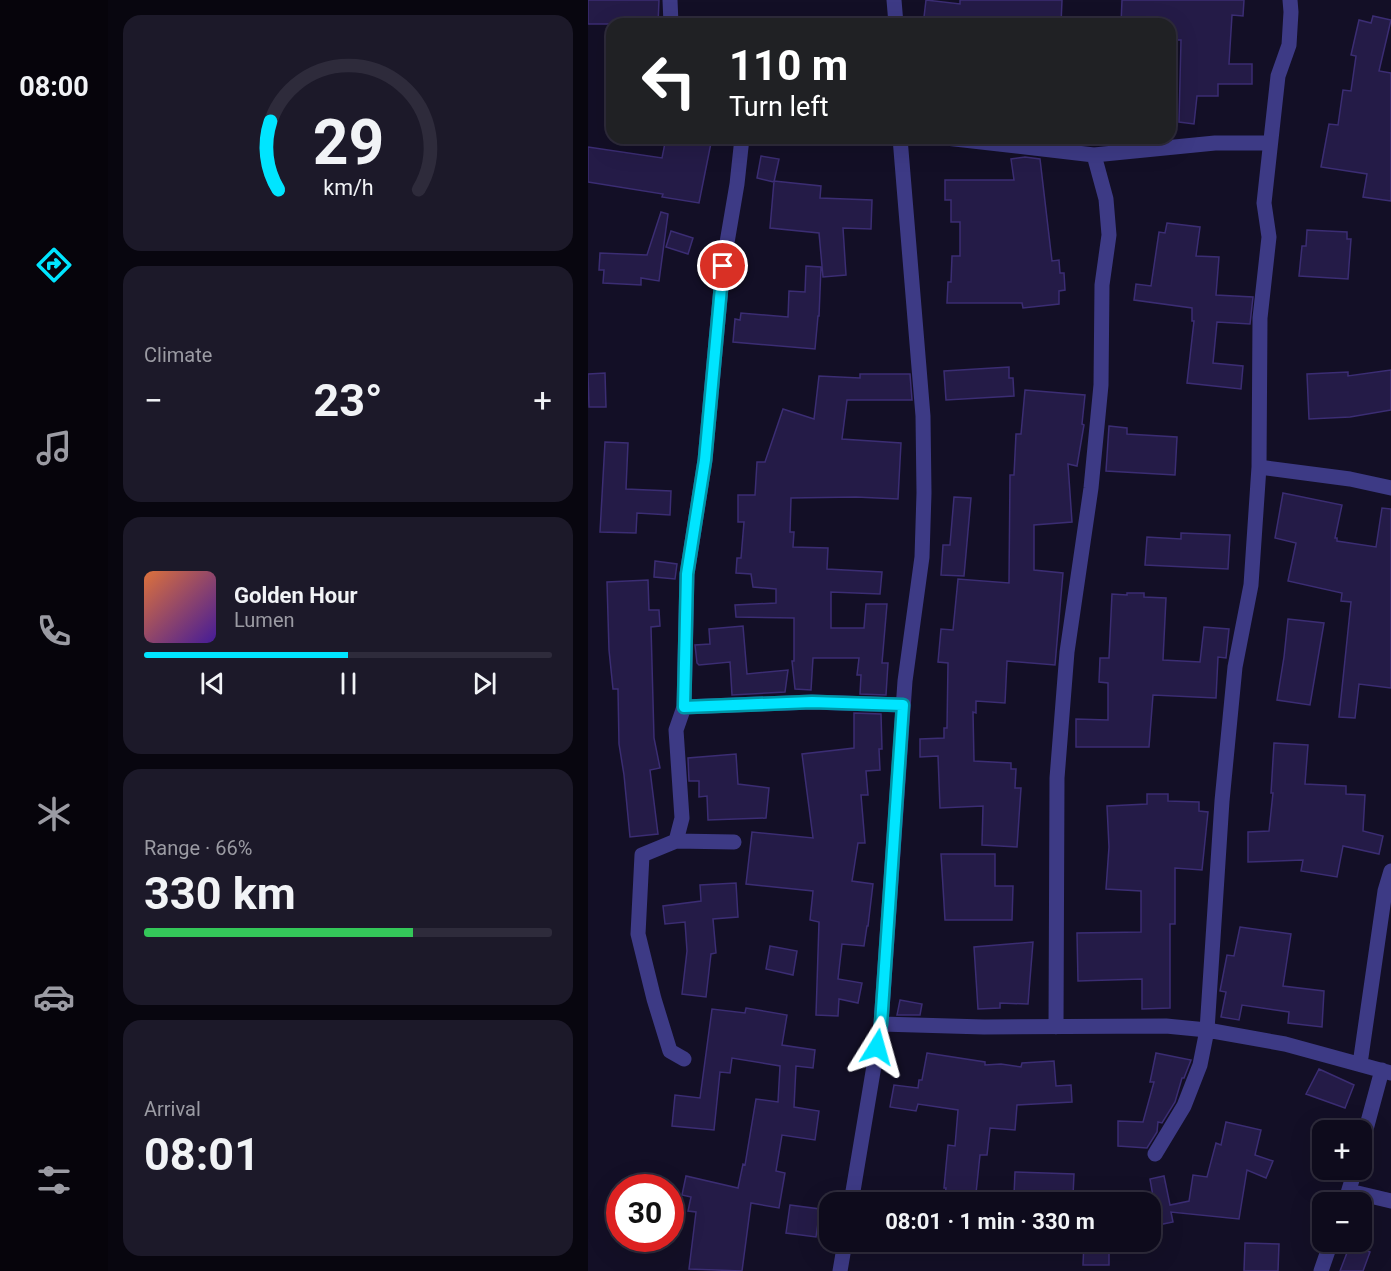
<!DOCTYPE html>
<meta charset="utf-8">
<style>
:root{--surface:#0e0b1c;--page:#1c1929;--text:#f1f3f6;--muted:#9b9ba3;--line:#2e2b3b;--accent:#00e5ff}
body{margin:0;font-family:Roboto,sans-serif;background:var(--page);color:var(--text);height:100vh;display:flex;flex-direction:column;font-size:22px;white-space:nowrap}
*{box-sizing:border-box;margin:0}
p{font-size:20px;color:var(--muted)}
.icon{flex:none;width:33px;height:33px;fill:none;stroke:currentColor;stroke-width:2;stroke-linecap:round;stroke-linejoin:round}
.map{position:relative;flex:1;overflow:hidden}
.side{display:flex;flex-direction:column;gap:15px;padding:15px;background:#08060f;width:480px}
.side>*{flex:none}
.top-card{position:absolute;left:18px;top:18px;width:570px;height:126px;border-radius:18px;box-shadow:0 6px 24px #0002,0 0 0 2px var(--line);background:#202124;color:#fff;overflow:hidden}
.controls{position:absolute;left:724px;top:1120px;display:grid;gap:12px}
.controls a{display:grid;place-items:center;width:60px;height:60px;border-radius:12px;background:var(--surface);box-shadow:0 6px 24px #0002,0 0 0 2px var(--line);font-size:30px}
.speed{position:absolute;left:18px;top:1174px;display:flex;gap:12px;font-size:30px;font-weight:700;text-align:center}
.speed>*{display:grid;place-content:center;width:78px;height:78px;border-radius:50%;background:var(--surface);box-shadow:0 6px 24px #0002,0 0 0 2px var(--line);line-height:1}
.speed .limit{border:9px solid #d22;background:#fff;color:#111}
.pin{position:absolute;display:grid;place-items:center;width:51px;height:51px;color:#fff;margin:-26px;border:3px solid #fff;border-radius:50%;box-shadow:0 2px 6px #0007}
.me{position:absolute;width:66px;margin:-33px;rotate:8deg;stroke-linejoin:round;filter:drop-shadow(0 0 4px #0008)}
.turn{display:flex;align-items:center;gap:21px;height:126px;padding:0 24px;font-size:27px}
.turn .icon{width:78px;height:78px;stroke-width:2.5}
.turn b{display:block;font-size:42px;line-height:51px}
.big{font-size:45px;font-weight:700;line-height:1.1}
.side .tile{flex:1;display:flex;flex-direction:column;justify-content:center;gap:9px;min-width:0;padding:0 21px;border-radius:18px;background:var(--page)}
.side .dial{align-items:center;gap:0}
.dial svg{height:156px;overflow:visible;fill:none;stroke:var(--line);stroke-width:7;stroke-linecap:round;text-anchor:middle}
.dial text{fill:var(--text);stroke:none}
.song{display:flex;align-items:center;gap:18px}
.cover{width:72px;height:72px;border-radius:9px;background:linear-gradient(135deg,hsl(20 70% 55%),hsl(260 70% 35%))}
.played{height:6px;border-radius:3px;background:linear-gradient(90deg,var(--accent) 50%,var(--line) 50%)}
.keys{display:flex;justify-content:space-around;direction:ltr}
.heat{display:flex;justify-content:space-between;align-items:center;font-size:33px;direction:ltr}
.charge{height:9px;border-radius:4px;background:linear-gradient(90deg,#34c759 66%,var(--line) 0)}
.trip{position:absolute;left:231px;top:1192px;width:342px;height:60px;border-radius:18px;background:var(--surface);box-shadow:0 6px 24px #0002,0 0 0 2px var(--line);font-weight:700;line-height:60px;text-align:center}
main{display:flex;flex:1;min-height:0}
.menu{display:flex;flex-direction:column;width:108px;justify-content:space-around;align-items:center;background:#06040b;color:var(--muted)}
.menu .icon{width:42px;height:42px}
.menu .current{color:var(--accent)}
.menu b{font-size:27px;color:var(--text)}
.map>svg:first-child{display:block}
.building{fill:#241b47;stroke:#3b2d73;stroke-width:1.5}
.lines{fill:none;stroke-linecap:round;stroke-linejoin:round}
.street{stroke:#3d3a85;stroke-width:15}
.route-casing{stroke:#0095a6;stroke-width:15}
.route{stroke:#00e5ff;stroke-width:10}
</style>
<main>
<nav class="menu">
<b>08:00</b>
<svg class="icon current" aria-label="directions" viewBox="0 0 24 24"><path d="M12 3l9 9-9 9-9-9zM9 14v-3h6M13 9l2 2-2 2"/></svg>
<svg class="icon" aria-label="music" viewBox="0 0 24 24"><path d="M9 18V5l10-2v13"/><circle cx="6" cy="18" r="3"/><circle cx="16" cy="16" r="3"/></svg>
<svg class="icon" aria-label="phone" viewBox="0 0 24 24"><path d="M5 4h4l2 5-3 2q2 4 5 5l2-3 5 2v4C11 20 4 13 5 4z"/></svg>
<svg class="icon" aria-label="climate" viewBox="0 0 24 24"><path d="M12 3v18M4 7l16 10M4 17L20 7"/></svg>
<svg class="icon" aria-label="car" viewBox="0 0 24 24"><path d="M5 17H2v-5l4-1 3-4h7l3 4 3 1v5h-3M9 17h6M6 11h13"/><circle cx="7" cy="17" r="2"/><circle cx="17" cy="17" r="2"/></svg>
<svg class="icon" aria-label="filters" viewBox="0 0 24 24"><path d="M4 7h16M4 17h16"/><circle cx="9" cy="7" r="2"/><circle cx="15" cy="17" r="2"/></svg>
</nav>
<section class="side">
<div class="tile dial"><svg viewBox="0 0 100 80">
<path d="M14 69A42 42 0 1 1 86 69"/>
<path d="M14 69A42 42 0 0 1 10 34" stroke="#00e5ff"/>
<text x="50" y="56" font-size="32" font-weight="700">29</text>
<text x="50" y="72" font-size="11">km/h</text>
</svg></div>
<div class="tile"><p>Climate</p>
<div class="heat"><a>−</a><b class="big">23°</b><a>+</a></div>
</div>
<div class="tile">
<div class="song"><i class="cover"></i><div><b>Golden Hour</b><p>Lumen</p></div></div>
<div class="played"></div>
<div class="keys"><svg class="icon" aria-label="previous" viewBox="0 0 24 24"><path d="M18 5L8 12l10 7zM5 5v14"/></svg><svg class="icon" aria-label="pause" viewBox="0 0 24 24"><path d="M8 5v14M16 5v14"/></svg><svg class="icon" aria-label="next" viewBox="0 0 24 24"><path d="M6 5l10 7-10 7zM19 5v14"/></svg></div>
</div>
<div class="tile"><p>Range · 66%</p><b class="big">330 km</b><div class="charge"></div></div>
<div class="tile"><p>Arrival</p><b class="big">08:01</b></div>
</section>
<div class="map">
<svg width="803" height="1271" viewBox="0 0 803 1271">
<rect width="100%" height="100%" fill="#130f26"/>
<path class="building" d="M0,0H71L70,24H0Z
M338,0L372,4V0H474L473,24H368L369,21L336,17Z
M534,0H656L655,16L644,15L641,64H664V84H630V96H609L606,124L591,122L593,40H582V24H533Z
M785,16L803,20L791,71L803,73V201L775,197L779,174L733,167L741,124L750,125L755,90L763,91L768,56L763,55L771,20L783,23Z
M78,138H124L111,203L74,197L75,194L0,182V147L74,158Z
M173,156L191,159L186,182L169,178Z
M437,157L452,159L464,261L471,260L472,273H476L477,290L471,291V304L435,308L434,303H359L360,282H363L364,256H372V222H363V200H357V180H426L423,159Z
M186,181L233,186L232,198L284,200L283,229L255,228L258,275L235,277L231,233L182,228Z
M73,212L80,214L71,281L53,278V285L15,283L16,270H11L12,253L59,255Z
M579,223L612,227L608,256L631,257L628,295L665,297L662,324L629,322L625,363L655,366L653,389L599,383L606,321H604V308L546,300L548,284L563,286L571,232L577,233Z
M719,230L759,232V239H763L760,279L711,276L714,246H718Z
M83,231L105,238L100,254L78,247Z
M218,266L233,267L231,316H230L227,349L145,342L147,319L152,320L153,313L200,317L201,291L217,292Z
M421,367V378H425L426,396L358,400L356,371Z
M803,370V410L762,417L721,419L719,374L760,372V376Z
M17,373L18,407H1L0,374Z
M272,374H322L324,400H259L254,439L313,443L310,499L268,497L203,498L202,532H206L205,547L240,548L239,569L294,572L292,594L243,592V628H276L278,604H299L294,663H300L298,695L272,694L273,675H269L271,658H225L223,690L207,689L204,661H206V618L148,617L147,605L188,603V589L165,587L163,574L148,573L149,558H153L156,522H150V495H167L169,462H177L195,409L226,419L231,376L272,378Z
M437,390L497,395L494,424L496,425L489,466L480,464L484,522L446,525V570L475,573L467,665L419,661L417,703L388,701V713L385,712L386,761L423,763V769H428L427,788H433L429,847L394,845L395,806L352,808L350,756L332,757V739L356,738V728H359L360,663L350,662L353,629L365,630L370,579L421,583L422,475H426L428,434H433Z
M521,426L539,428V434L589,437L587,475L518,471Z
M17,442L40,443L38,489L83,491L82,515L49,513L48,533L12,532Z
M695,493L754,505L747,538H749V541L788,547L794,508L803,509V688L771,684L767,718L751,717L763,602L753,601L754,593L700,581L708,543L687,538Z
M366,497L383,498L376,576L353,575L355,545H362Z
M593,533L642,535L640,569L557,565L559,537L593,539Z
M67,561L89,564L87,579L66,577Z
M60,580L61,610H71L72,626L63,627L66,738L72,768L62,770L70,834L42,837L36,775L31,744L30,689H25L21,650L19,582Z
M539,593H556V597L578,598L575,660L612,662L616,627L641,629L638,658L630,657L628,698L565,695L561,747H488V719L520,720V683L511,682L512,658H521L524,594L539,595Z
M700,619L736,623L722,705L689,700L696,657Z
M155,626L159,674L200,670L197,692L144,695L142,662L111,665L109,663L107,645L122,644L121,629Z
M266,713L293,714L294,749H291L292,770L278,771L280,795H273L277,843H270L264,881L285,884L280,926H279L276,946L254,944L250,979L274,983L270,1003L251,999L250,1016L228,1015L231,922L222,920L225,891L158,884L164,832L225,838L214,754L266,748Z
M686,743L720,745L717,784L758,786V794L777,795L775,831L795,836L791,854L755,846L749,877L713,871L715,860L660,862V832L681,831L685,793H683Z
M148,754L150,784L181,788L178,818L120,820L119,796L111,797V781H101L100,758Z
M559,794H580V801L611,802V811L620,812L614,870L587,868V924H582V1008L554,1009V979L490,981L489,933L553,932V891L518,889L521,847L519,806L559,804Z
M353,854H407V886H425L424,920H357Z
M148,883L150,917L125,919L128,953L123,954L118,997L94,994L99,951L97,922L77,924L75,906L113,901L112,885Z
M652,927L703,934L695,986L736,991L734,1027L700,1023L701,1012L654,1005L651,1020L633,1017L638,992L632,991L639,955L646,956Z
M445,942L440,1004L412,1003V1008L390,1009L386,947Z
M182,946L209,951L205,975L178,969Z
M312,1000L334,1004L332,1015H309Z
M158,1008L199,1015L194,1045L227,1050L225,1068L208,1066L206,1107L231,1111L227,1140L194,1135L188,1171L197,1173L191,1208L163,1203L154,1271L101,1269L108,1212L100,1211L103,1197L94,1195L98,1176L150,1188L155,1164L157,1165L168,1099L190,1102L192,1066L144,1058L142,1073L132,1072L126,1130L84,1126L87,1095L112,1098L124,1009L157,1013Z
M339,1053L397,1062V1065L413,1064L433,1067L434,1063L466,1061L468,1086L483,1085L484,1102L429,1105L427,1130L402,1128L399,1155H392L387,1203H356L358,1188H356L360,1145L367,1146L370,1110L330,1104L328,1111L302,1107L306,1085L330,1088L331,1080H334Z
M568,1053L603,1060L596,1078H594L587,1102L574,1123L570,1122L569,1132L559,1148L530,1146V1121L555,1122L566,1082H562Z
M731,1069L766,1085L757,1108L718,1094Z
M638,1122L673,1130L667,1155L685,1161L678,1178L659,1170L651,1219L583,1212L585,1222L570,1225L562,1179L576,1176L582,1205L601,1201L605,1175L619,1177L628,1143L633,1145Z
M427,1172L486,1174L485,1196L426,1195Z
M202,1205L232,1209L228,1237L198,1233Z
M496,1242H521V1265H495Z
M657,1243L691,1244L690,1271H656Z
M762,1245L782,1252L775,1271H752Z"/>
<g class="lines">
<path class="street" d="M82,0L83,24
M306,0L308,24
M358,138L506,155L627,143H682
M671,467L762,479L803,488
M96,707L223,702L315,705
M88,841L94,818L88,730L96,707L99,574L117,460L135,266L149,184L154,138
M293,1024L396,1027L578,1026L619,1030L697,1044L803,1073
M468,1027L469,778L479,652L503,488L513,385L514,285L521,235L518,199L506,155
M96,1059L82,1051L66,999L50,934L54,855L88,841L146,842
M772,1064L797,891L803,871
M774,1144L794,1070
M567,1154L596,1106L612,1065L619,1030L634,801L647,667L663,585L671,467L672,318L681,237L676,203L690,76L701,45L703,12L702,0
M761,1191L803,1201
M263,1203L293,1024L317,681L334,557L336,493L335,416L312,138
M757,1203L767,1170
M252,1271L257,1242
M733,1271L743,1242"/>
</g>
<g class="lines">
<defs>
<path id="route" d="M135,266L117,460L99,574L96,707L224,702L315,705L293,1024L289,1047"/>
</defs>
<use href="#route" class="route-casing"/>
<use href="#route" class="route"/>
</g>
</svg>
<div class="controls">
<a>+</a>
<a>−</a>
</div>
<div class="speed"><div class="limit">30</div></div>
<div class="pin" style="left:135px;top:266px;background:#d93025"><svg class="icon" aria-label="arrive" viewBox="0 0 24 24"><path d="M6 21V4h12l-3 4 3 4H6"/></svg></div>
<svg class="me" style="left:289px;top:1047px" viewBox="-20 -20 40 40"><path d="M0-17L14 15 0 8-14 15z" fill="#00e5ff" stroke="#fff" stroke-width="4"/></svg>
<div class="trip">08:01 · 1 min · 330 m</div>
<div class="top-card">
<div class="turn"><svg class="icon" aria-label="left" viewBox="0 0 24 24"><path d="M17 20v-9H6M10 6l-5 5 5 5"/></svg><div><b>110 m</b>Turn left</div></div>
</div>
</div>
</main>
